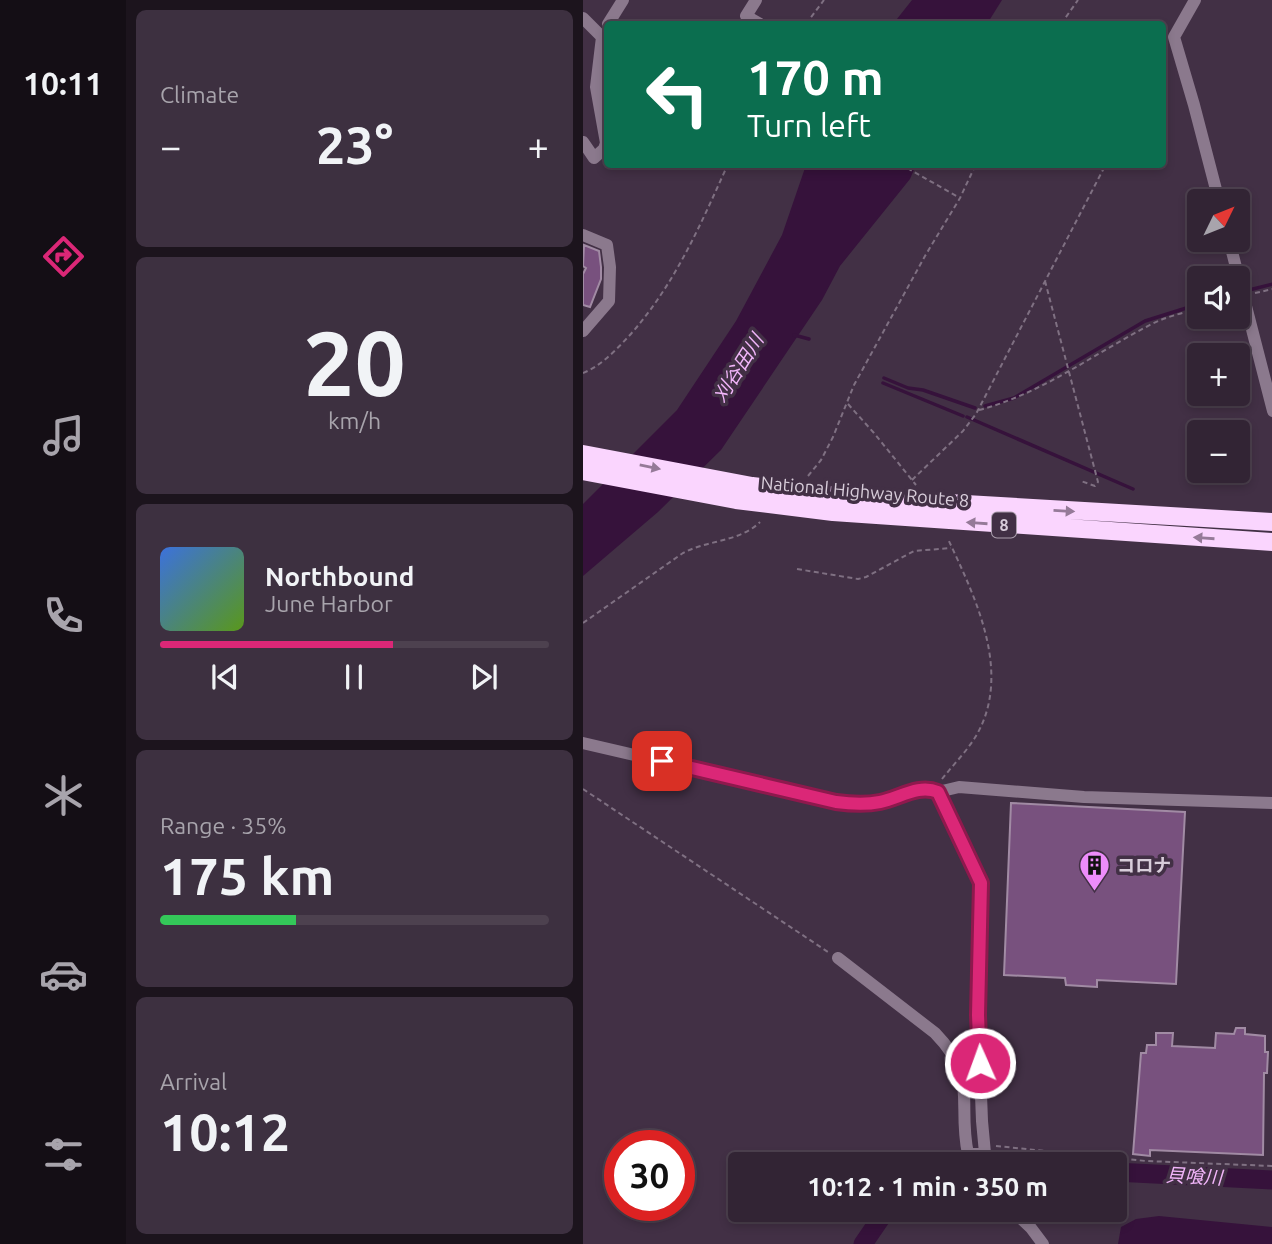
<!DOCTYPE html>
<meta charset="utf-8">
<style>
:root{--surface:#322434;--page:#3d3040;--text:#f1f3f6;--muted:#a8a4ac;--line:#4d414f;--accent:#db2777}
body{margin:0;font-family:Ubuntu,"Noto Sans JP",sans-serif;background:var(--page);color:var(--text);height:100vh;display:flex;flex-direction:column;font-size:26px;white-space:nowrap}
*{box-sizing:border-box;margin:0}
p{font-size:23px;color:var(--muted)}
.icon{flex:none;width:38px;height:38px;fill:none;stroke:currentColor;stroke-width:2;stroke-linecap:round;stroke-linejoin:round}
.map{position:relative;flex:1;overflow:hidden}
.side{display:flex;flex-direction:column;gap:10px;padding:10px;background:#1c141d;width:457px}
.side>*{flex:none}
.guide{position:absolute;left:21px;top:21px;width:562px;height:147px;border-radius:7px;box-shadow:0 4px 10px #0003,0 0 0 2px var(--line);background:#0b6e4f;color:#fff;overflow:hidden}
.needle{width:46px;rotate:47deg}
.buttons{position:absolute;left:604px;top:189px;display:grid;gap:14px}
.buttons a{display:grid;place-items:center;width:63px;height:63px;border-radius:7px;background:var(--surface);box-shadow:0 4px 10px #0003,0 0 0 2px var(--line);font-size:35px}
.speed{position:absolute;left:21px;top:1130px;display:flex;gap:14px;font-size:35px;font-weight:700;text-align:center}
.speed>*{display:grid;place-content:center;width:91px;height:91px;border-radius:50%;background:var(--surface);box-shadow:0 4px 10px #0003,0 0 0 2px var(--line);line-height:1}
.speed .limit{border:10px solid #d22;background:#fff;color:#111}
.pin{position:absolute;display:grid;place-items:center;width:60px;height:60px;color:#fff;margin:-30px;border-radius:14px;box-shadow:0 4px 10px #0006}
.me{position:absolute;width:77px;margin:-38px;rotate:358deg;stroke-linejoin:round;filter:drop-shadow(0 0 5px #0008)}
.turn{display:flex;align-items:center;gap:24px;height:147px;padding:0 28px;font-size:32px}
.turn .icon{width:91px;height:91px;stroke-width:2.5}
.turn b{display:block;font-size:49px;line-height:60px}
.big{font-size:52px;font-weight:700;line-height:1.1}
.side .tile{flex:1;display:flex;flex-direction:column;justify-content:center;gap:10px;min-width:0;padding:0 24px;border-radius:10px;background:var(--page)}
.side .dial{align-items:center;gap:0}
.dial b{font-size:91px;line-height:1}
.song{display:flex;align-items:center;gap:21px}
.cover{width:84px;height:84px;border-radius:10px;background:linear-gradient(135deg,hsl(220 70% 55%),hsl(90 70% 35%))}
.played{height:7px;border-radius:4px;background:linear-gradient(90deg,var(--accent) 60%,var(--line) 60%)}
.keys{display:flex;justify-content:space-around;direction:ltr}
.heat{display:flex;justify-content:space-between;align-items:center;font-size:38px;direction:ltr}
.charge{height:10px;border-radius:5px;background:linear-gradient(90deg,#34c759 35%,var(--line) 0)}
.trip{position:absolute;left:145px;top:1152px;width:399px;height:70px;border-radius:7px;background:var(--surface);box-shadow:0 4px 10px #0003,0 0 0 2px var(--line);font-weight:700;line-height:70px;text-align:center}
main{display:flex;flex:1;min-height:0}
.dock{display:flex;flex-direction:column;width:126px;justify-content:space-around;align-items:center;background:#140e15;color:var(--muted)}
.dock .icon{width:49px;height:49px}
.dock .on{color:var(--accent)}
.dock b{font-size:32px;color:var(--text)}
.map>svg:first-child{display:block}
.water{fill:#36123b}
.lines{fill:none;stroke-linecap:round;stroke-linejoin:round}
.stream{stroke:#36123b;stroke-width:3.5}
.river{stroke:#36123b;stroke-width:19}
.building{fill:#78517e;stroke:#a18ba4;stroke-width:2}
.path{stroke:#7f7082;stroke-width:2;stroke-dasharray:5 3.5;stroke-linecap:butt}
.minor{stroke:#8b798d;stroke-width:12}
.highway{stroke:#fad5fe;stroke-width:18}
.oneway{fill:#957a98}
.route-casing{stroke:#8e194d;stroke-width:18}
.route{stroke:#db2777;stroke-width:12}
.labels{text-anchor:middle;stroke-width:7;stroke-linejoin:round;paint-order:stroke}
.shield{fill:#423045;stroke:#ab9ead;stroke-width:2}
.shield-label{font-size:16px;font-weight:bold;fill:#d8cdda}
.street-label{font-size:18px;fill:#d8cdda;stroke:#423045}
.poi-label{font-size:18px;font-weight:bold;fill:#d8cdda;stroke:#423045;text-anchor:start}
.water-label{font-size:19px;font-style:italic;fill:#f1b5f9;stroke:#423045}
</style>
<main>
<nav class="dock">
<b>10:11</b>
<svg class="icon on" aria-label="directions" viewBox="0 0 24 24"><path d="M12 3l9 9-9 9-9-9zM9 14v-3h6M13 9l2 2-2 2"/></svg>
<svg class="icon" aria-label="music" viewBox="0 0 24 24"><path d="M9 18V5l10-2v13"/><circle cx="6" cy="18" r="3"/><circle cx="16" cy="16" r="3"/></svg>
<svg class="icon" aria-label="phone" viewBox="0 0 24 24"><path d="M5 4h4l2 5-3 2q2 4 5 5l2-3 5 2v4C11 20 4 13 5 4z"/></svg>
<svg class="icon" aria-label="climate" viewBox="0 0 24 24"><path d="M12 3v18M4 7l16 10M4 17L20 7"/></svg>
<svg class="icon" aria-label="car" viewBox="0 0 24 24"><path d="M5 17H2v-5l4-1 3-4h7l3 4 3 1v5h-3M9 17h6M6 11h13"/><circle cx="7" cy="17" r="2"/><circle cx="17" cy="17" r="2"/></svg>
<svg class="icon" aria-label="filters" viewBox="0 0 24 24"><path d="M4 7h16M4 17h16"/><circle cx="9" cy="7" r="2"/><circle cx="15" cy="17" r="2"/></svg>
</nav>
<section class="side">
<div class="tile"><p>Climate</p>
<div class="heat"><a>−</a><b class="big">23°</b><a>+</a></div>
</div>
<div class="tile dial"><b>20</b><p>km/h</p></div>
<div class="tile">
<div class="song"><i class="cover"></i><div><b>Northbound</b><p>June Harbor</p></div></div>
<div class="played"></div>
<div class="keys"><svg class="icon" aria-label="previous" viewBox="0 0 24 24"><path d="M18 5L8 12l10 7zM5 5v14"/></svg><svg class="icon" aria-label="pause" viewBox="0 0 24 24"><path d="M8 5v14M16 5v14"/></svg><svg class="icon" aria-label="next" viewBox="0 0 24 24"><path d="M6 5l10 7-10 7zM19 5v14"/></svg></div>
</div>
<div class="tile"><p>Range · 35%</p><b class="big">175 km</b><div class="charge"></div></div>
<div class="tile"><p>Arrival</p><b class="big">10:12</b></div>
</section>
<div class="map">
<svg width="690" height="1244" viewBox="0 0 690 1244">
<rect width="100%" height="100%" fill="#423045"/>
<path class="water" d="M329,0H419L404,24H310Z
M223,165H333L327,179L257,266L239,300L138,450L75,512L0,576V504L94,410L153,321L199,235Z
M576,1216L689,1227V1244H535L538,1227L553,1219Z"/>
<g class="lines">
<path class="stream" d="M666,290L690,284
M211,335L226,339
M301,378L325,388L340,390L392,408
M300,383L380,416
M402,406L431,398L562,321L616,304
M384,417L550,489"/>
<path class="river" d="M532,1172L690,1180
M280,1244L304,1209"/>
</g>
<path class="building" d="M1,245L16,251L18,267V279L7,307L0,305V274L3,268L0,266Z
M428,803L602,812L593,984L514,980V987L483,985L482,978L421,975Z
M653,1028H662V1034L682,1036V1052H685L684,1073H681L680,1155L567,1150V1156L550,1154L558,1053H563L564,1045H573V1033H590L589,1046L632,1048L633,1033L651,1034Z"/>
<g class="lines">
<path class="path" d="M223,24L241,0
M478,24L495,0
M579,64L583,55
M317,164L377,198
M462,281L515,482L512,486L498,481
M672,293L690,289
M0,373C18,366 33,350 46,336C91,286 117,226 145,164
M265,404L291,433L333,485
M396,410C458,394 509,355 565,326C581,317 599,313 616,309
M225,476L238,460L250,437L271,385L342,256L377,198L393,164
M329,480L380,431L393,414L523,164
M214,569L275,579L283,577L331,551L368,548
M0,623L100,553C124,540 157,542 177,522
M359,779C370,765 384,751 393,736C430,673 392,597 365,539
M0,789L245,952
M413,1146L563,1161L690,1166"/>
<path class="minor" d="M173,0L163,16L177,24
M612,0L591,37L611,105L636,201
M0,18L19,37L13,87L23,143L21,149L11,158L0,142
M25,24L40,0
M0,235L24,245L27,267L26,301L0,331
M646,240L690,411
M0,743L253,802L275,805L299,802L325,792L347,788L355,792L376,787L501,797L690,803
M355,792L398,883L395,1015L399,1121L403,1164
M255,958L352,1033C396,1078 374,1102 385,1154H402
M428,1209L448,1228L460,1244"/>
<path class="highway" d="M0,454L169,486L262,497L690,522
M0,471L153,500L250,512L690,542"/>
</g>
<defs><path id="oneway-solid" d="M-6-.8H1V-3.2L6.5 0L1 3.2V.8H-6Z" transform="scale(1.75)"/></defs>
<g class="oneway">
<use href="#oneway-solid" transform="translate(67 467) rotate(11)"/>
<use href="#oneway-solid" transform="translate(481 511) rotate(3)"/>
<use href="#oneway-solid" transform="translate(394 523) rotate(-176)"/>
<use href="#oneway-solid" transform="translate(621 538) rotate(-176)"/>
</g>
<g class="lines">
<defs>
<path id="route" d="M79,761L253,802C268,804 282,805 297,802C317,798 335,784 355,792L398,883L395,1015L397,1063"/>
</defs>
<use href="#route" class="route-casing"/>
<use href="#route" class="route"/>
</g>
<defs>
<symbol id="building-pin" viewBox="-11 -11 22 30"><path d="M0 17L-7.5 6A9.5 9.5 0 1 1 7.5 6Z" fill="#ed8cfa" stroke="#423045"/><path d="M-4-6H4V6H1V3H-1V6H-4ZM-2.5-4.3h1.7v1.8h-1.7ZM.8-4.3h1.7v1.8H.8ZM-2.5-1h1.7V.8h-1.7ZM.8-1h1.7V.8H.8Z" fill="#111"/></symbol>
</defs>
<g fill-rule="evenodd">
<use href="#building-pin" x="494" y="848" width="35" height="47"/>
</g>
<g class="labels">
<rect class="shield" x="409" y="512.5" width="24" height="25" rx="5"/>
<g class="shield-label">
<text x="421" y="531">8</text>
</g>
<g class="street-label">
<text transform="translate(282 492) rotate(5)" y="6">National Highway Route 8</text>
</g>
<g class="poi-label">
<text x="534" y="872">コロナ</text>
</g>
<g class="water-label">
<text transform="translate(155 368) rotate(-58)" y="7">刈谷田川</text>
<text transform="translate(611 1176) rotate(3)" y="7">貝喰川</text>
</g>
</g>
</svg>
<div class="buttons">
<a><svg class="needle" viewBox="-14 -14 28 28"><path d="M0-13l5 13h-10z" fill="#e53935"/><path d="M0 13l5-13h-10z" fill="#a8a4ac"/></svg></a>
<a><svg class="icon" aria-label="sound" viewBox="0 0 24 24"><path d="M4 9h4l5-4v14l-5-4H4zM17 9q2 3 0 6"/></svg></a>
<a>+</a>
<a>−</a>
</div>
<div class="speed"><div class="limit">30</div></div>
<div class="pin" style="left:79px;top:761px;background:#d93025"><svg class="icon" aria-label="arrive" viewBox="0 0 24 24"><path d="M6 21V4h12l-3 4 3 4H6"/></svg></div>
<svg class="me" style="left:397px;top:1063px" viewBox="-20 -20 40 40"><circle r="17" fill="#db2777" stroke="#fff" stroke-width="3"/><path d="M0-11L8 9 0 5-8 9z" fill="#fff"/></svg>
<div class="trip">10:12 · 1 min · 350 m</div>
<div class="guide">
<div class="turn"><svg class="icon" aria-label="left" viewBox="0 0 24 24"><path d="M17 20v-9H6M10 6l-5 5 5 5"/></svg><div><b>170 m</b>Turn left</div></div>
</div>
</div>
</main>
